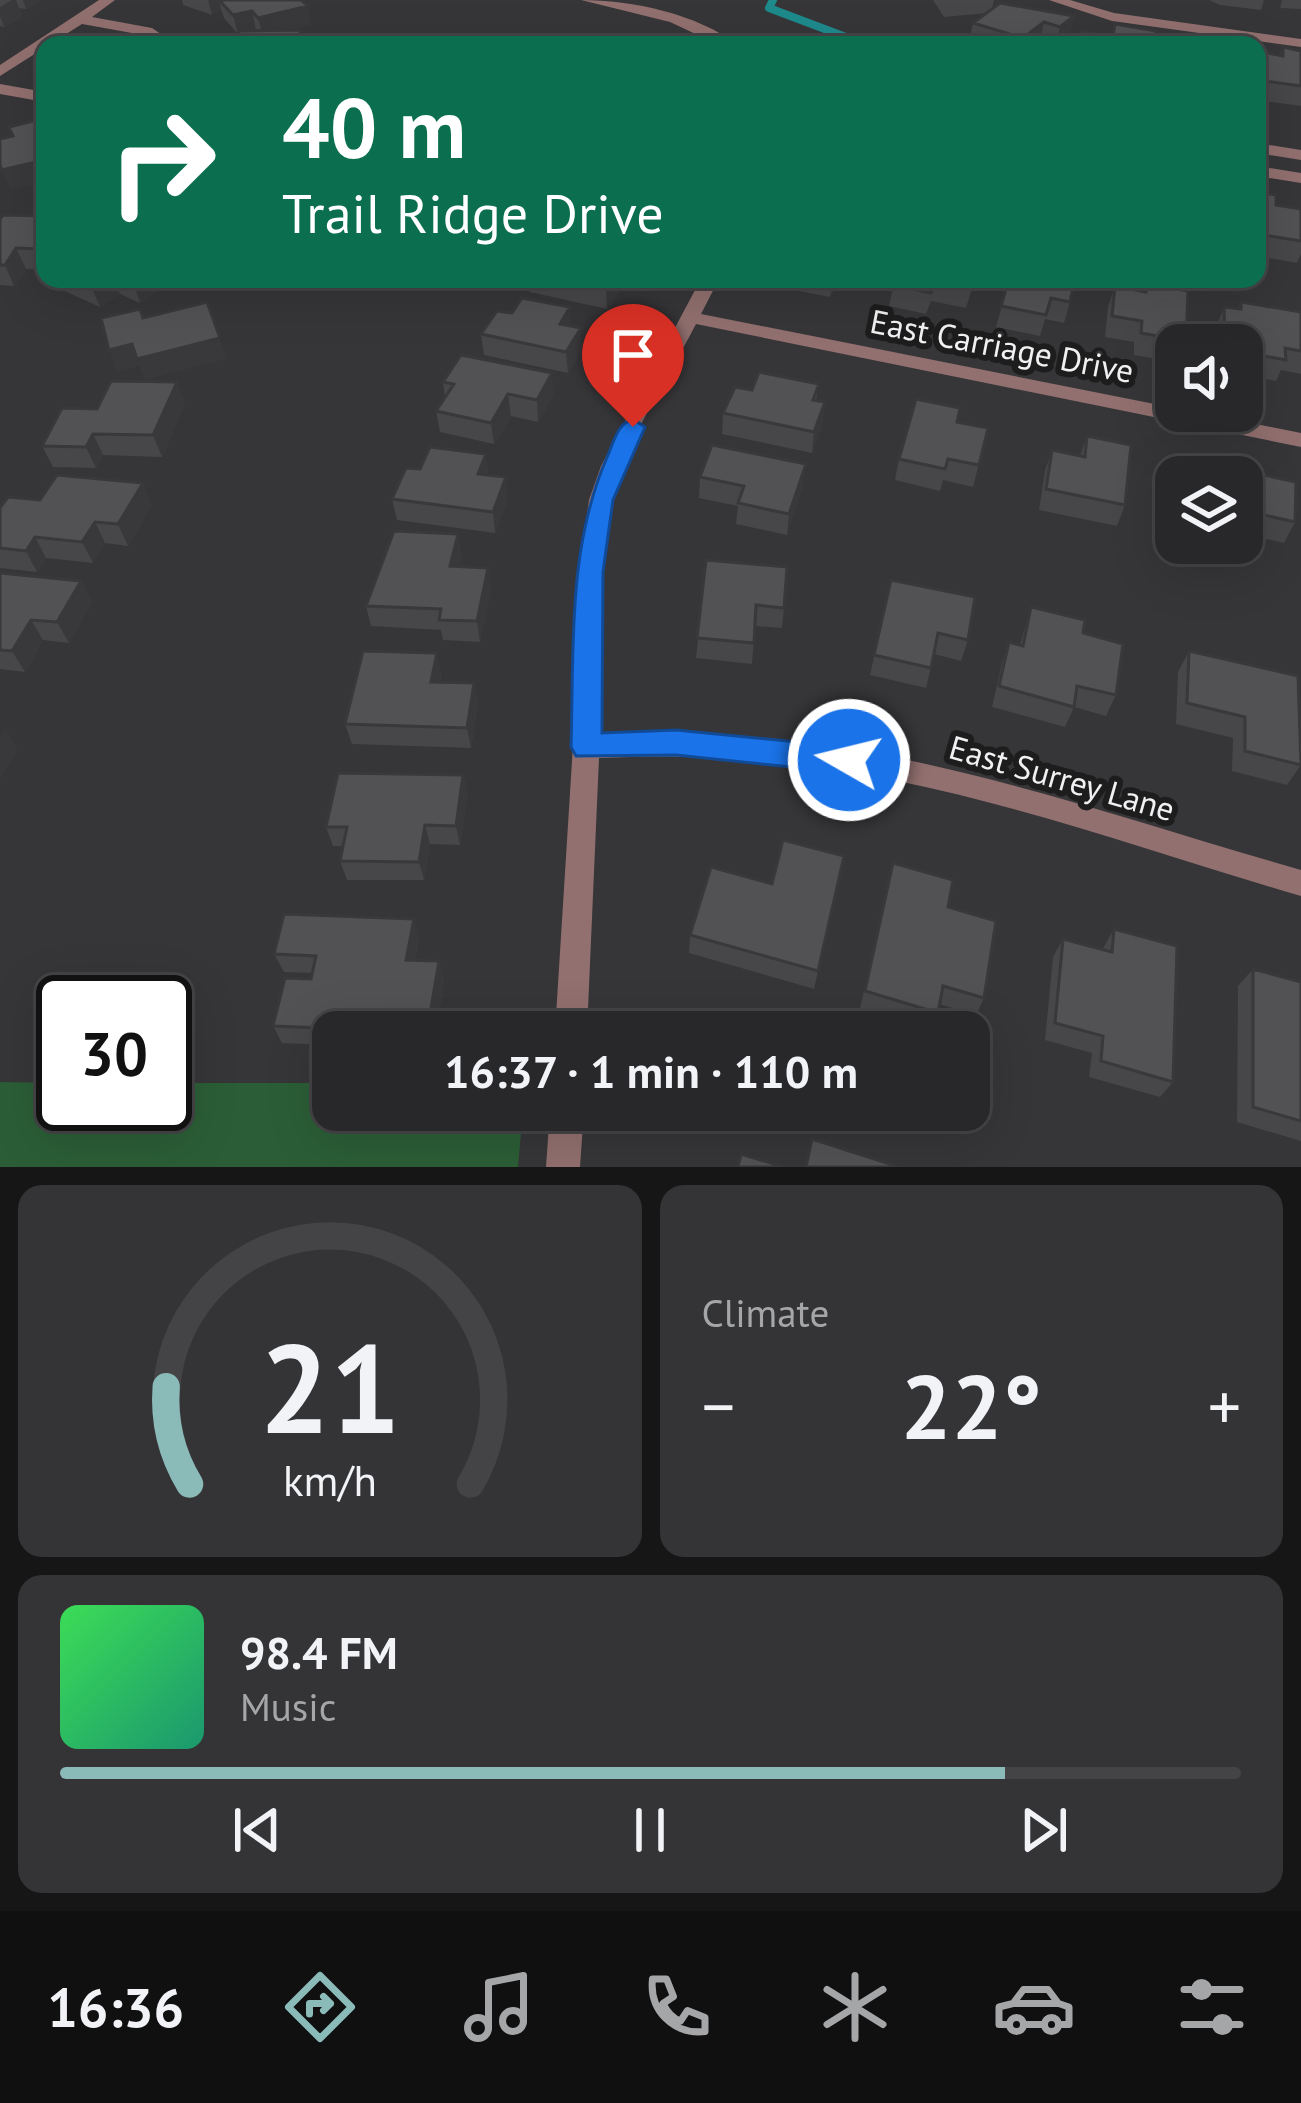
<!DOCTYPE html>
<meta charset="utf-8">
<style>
:root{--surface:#28282a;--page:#343436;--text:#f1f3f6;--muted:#a5a6a8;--line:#444447;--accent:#8bbbb9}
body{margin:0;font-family:"PT Sans",sans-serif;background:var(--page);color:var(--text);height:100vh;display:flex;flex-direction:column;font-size:45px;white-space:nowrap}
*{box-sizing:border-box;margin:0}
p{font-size:39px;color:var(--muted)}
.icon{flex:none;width:66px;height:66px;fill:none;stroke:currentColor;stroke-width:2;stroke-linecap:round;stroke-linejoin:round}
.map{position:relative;height:1167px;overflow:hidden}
.details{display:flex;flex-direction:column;gap:18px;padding:18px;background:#161617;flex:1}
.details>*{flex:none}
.banner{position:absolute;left:36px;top:36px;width:1230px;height:252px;border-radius:24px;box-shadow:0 12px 48px #0002,0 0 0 3px var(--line);background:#0b6e4f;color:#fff;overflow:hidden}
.controls{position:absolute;left:1155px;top:324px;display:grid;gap:24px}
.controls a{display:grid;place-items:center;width:108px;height:108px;border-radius:24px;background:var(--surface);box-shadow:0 12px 48px #0002,0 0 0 3px var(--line);font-size:60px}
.speed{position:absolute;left:36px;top:975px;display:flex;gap:24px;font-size:60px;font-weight:700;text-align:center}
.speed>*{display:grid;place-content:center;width:156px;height:156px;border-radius:50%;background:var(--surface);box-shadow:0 12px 48px #0002,0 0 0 3px var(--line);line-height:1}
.speed .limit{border:6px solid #111;border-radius:18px;background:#fff;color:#111}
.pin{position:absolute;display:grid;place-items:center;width:102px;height:102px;color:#fff;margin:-123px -51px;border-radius:50% 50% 50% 0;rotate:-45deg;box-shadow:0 0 12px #0007}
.pin .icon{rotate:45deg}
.me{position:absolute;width:132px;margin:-66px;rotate:278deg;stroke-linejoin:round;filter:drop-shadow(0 0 9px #0008)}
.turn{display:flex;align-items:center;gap:42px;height:252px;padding:0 48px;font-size:54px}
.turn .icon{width:156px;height:156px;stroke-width:2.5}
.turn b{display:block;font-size:84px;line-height:102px}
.big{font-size:90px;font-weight:600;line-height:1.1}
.details .tile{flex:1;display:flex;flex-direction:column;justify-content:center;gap:18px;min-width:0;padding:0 42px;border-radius:24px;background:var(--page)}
.details .dial{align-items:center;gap:0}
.dial svg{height:312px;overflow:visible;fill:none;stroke:var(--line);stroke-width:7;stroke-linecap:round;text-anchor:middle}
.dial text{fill:var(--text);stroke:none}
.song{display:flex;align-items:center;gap:36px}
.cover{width:144px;height:144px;border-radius:18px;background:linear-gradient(135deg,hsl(130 70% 55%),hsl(160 70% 35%))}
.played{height:12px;border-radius:6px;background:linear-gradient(90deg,var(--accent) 80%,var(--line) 80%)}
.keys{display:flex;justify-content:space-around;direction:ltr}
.heat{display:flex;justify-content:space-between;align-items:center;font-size:66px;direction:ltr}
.details .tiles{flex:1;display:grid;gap:18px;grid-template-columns:1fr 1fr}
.tile:last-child{grid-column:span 2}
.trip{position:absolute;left:312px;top:1011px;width:678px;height:120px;border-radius:24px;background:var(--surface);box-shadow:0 12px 48px #0002,0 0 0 3px var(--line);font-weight:600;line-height:120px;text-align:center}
.tabs{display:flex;height:192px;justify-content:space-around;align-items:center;background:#101011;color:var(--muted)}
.tabs .icon{width:84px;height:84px}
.tabs .selected{color:var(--accent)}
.tabs b{font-size:54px;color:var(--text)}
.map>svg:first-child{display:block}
.green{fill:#2b5e36}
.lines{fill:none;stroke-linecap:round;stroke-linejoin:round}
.stream{stroke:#1e8a8c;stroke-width:8}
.minor{fill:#91706f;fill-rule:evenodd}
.tertiary{fill:#91706f;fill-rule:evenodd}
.wall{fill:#474648}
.shaded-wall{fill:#39393b}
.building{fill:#525154;stroke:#39393b;stroke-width:3}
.route{fill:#1a73e8;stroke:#114b97;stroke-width:3}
.labels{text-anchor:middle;stroke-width:12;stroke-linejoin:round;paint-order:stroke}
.street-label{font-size:33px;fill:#f1f1f3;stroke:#1d1d1e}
</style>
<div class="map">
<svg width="1301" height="1167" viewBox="0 0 1301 1167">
<rect width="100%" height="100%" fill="#363538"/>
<path class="green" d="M0,1082L63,1083V1104H165V1083H333V1110H523L518,1167H0Z"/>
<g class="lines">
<path class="stream" d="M773,0L769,8L867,45"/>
<path class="minor" d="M99,0H115L92,17L152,28L177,45H160L143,35L82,24L0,76V65Z
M1049,0H1070L1114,13L1301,39V47L1112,21Z
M0,84L45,92V102L0,94Z
M701,279H719L701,314L1301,433V447L696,324C670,375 622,447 611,502C595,579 604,657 600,735C656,733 710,733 766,738C948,755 1126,820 1301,870V896C1126,845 948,777 765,761C709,756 655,756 599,758L587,1032H555L575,713L574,615L589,500L601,466Z
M550,1110H584L580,1167H546Z"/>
<path class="tertiary" d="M581,0C633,0 697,14 738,45H719L670,22Z
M1257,143L1301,150V160L1257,153Z
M1257,166L1301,173V183L1257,176Z"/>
</g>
<path class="wall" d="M0,0H41L26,9L19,8L22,17L4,27L0,26Z
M182,0H301L311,25L287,30L238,34L224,18L221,9L212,15L183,5Z
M933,0H994L992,9L1074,16L1069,35L1056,45L1040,41L1034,45H980L969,42L973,23L987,13L944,17Z
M1209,0H1264L1261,10L1220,5Z
M1282,0H1301V9L1280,8Z
M1283,47L1301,51V106L1257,100V51L1280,56Z
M1257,192L1276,205L1301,209V254L1297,263L1257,256Z
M45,216V270L26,269L14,286L0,285V219Z
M56,279H177L140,303L120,294L100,307L60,289Z
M529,279H621V289L607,309L530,292Z
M795,279H863L860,287L838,282L830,297L794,290Z
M895,279H975L966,308L931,301L926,314L889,306Z
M1009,279L1070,302L1064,323L1045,319L1040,336L996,327Z
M1147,284L1186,341L1185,345H1176V362L1134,355V342L1105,337L1108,307L1115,286L1144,291Z
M1241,302L1301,312V374L1281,370L1276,381L1242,375V345H1216V328L1224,307L1238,309Z
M512,313L571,326L582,349L568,373L484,355L481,334Z
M443,382L554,394L538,422L511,416L494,444L440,432L436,411L445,398Z
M819,384L816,401L825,402L822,424L812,453L722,434L723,413L752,390Z
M185,403L162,457L103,455L96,468L53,467L42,446L97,409Z
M957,422L988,428L973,487L943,480L940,491L895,480L899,459Z
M1087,436L1125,505L1117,526L1039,510L1045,471L1052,450L1080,456Z
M1190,459L1296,482L1295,522L1284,543L1242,533V477H1182Z
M700,477L803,485L787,535L736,524L738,506L699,498Z
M508,498L495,533L397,520L392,499Z
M40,500L152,505L128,546L105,543L93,563L46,558L37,572L0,568V508Z
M458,534L461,555L458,567L491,589L480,642L443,640L441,630L371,626L366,606Z
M706,560L784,608L782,628L755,626L752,664L696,658Z
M0,573L81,581L92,602L69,643L43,640L25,672L0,669Z
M891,580L968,640L961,661L934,654L926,688L870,675Z
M1031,607L1083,633L1116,695L1106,716L1074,707L1065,727L992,707L1002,663L1009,642L1020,645Z
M1189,651L1301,765L1287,785L1232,771L1233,738L1176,724L1178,672Z
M441,673L440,682L474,683L478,703L471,748L352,744L345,724Z
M463,775L467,795L460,845L430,844L424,880H347L340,861L343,846H333L326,827Z
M844,856L814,989L689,953L690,935L772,884Z
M893,863L948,907L984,998L976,1015L939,1004L931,1030L860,1008Z
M1114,929L1173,1082L1160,1097L1089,1077L1092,1053L1045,1040L1053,957L1063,939L1102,950Z
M419,937L415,961L444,979L436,1032H333V1045L282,1043L273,1026L311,979L312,973L284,972L274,954Z
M1253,969L1301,982V1141L1237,1122L1238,986Z"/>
<path class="shaded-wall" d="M12,0H16L22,17L4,27L0,16V7Z
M23,0H41L26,9Z
M208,0H219L221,9L212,15Z
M308,6L311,25L263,36L258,18Z
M252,11L256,30L238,34L233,15Z
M1074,16L1069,35L1056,45L1060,27Z
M1044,22L1040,41L1034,45H1022L1023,38Z
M301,30L304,45H296Z
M45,150V182L11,190L2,170Z
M16,248L26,269L14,286L5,265Z
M103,279H114L120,294L100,307L91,286Z
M138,279H177L140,303L133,282Z
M612,279H621V289L607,309L606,288Z
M833,279H838L830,297Z
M570,307L571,328L560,324Z
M581,328L582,349L568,373L566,352Z
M220,338L227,359L145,380L139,366L117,371L109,350L132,344Z
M552,373L554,394L538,422L537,400Z
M177,382L185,403L162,457L153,435Z
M508,394L511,416L494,444L491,423Z
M825,402L822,424L812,453L814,432Z
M93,434L103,455L96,468L86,447Z
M486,454L489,476L478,474Z
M806,464L803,485L787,535L789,514Z
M506,477L508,498L495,533L493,512Z
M143,483L152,505L128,546L118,524Z
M95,522L105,543L93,563L82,542Z
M458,534L461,555L454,587L450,566Z
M35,537L46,558L37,572L26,551Z
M488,568L491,589L480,642L477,621Z
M81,581L92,602L69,643L57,622Z
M31,620L43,640L25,672L12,651Z
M437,653L441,673L436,702L431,682Z
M474,683L478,703L471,748L467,728Z
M5,728L18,749L0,780V737Z
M463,775L467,795L460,845L456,826Z
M425,825L430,844L424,880L419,862Z
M414,919L419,937L412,978L406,960Z
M439,961L444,979L436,1032H427Z"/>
<path class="building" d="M219,0H301L308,6L258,18L252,11L233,15Z
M1000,3L1074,16L1060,27L1044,22L1023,38L973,23Z
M1115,24L1156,31L1151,45H1077L1080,31L1113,36Z
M301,30L296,45H233L239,31Z
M1198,37L1235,42V45H1168V43L1197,44Z
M1283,47L1301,51V86L1257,80V51L1283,56Z
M45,118V150L40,152L44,160L2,170L0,165V139L13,136L9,127Z
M1257,192L1276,195V205L1301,209V241L1257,234Z
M3,215L45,216V242L40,249L16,248L5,265H0V219Z
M75,279H103L91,286Z
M564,279H612L606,288Z
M895,279H973L971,287L935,280L931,293L893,285Z
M1009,279H1075L1070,302L1051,298L1046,315L1001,306Z
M1147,284L1188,291L1186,341L1141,333L1142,321L1112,316L1115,286L1146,292Z
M522,298L570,307L560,324L581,328L566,352L481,334L497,311L512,313Z
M207,302L220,338L137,359L132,344L109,350L101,318L140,309L143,318Z
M1241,302L1301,312V351L1285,348L1286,360L1242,352V345H1225L1224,307L1241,309Z
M461,355L552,373L537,400L508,394L491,423L436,411L454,384L443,382Z
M759,372L819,384L813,400L825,402L814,432L723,413L735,387L752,390Z
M111,381L177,382L153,435L93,434L86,447L42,446L62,408L97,409Z
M916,399L960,408L957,422L988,428L979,465L948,459L945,469L899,459Z
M1087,436L1131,445L1125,505L1046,489L1052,450L1085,457Z
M712,445L806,464L789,514L738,503L744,486L700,477Z
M430,447L486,454L478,474L506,477L493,512L392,499L406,468L420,469Z
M1190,459L1296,482L1295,522L1242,510V477H1189Z
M57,475L143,483L118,524L95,522L82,542L35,537L26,551L0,548V508L8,497L40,500Z
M394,531L458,534L450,566L488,568L477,621L439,620L441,609L366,606Z
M706,560L787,567L784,608L756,605L754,643L697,638Z
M0,573L81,581L57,622L31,620L12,651L0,650Z
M891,580L975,597L968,640L938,633L931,668L874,655Z
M1031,607L1085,620L1083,633L1123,644L1116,695L1077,686L1074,707L999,686L1009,642L1023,646Z
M363,651L437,653L431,682L474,683L467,728L345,724Z
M1189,651L1298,676L1301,765L1245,751V717L1187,703Z
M338,773L463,775L456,826L425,825L419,862L340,861L347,827H326Z
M783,840L844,856L818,971L690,935L711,867L772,884Z
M893,863L953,880L948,907L996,921L984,998L943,986L938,1013L865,991Z
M284,914L414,919L406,960L439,961L427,1032H347V1029L273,1026L285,978L311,979L316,956L274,954Z
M1114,929L1177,946L1173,1082L1101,1061L1103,1036L1055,1023L1063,939L1112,952Z
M1253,969L1301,982V1121L1253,1107Z
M812,1139L899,1167H806Z
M741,1154L783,1167H738Z"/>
<path class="route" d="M633,419L645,427L613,500L603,572L602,733L676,730L849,747L864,760L860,769L849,773L676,755L576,756L571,747C574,648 567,547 608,455C614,441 618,423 633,419Z"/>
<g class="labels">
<g class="street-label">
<text transform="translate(1002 346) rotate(11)" y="12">East Carriage Drive</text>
<text transform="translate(1062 778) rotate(16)" y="12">East Surrey Lane</text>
</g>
</g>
</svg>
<div class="controls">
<a><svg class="icon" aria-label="sound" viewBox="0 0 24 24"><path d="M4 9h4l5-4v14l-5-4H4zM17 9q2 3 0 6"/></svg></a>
<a><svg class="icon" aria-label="layers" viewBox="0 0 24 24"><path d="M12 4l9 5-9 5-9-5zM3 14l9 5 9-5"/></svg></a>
</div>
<div class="speed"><div class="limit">30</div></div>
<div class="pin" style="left:633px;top:427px;background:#d93025"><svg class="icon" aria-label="arrive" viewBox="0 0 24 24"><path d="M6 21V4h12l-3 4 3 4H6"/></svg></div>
<svg class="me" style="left:849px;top:760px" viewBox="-20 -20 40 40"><circle r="17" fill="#1a73e8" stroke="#fff" stroke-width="3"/><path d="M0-11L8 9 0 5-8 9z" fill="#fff"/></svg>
<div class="trip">16:37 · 1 min · 110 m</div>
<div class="banner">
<div class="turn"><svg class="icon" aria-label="right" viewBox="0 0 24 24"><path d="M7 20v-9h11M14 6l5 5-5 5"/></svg><div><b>40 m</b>Trail Ridge Drive</div></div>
</div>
</div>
<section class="details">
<div class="tiles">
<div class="tile dial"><svg viewBox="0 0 100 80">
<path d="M14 69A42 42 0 1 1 86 69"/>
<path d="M14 69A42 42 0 0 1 8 44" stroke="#8bbbb9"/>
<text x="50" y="56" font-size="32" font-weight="700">21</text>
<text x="50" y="72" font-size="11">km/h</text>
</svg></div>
<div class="tile"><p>Climate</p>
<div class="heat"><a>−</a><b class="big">22°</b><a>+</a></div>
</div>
<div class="tile">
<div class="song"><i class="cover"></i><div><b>98.4 FM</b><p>Music</p></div></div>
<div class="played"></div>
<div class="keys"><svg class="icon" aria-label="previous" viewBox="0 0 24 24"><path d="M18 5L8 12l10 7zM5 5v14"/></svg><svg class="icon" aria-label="pause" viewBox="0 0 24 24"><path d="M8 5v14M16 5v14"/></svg><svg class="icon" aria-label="next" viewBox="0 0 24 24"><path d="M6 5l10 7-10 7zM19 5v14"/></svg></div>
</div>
</div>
</section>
<nav class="tabs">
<b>16:36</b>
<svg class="icon selected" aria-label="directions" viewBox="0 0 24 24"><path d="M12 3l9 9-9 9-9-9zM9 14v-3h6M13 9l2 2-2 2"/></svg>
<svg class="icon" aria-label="music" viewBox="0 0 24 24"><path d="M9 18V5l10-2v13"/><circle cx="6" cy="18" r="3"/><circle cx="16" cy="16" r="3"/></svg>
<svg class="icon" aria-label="phone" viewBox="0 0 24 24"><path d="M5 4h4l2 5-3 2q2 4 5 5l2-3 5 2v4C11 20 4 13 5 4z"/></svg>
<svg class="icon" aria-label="climate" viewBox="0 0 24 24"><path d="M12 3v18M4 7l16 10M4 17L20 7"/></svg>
<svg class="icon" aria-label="car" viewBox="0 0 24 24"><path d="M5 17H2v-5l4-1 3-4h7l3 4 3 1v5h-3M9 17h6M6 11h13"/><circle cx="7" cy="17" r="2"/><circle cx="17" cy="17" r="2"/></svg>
<svg class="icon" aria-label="filters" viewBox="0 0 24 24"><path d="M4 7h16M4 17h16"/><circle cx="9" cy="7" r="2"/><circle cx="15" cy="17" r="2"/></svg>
</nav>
